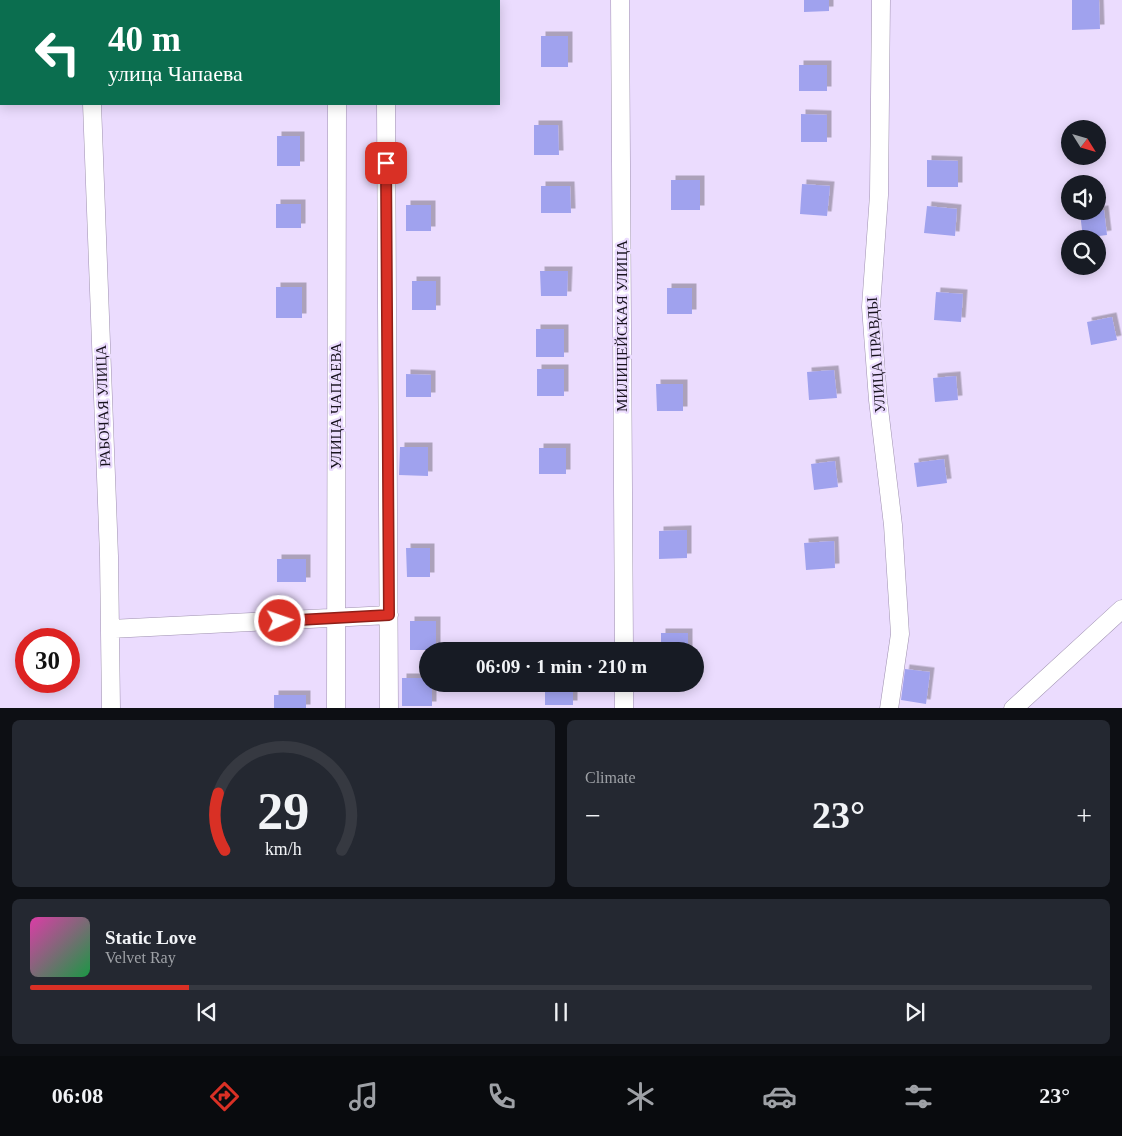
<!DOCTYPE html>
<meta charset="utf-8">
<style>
:root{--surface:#171b24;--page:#242831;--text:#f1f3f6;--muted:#9ea1a6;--line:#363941;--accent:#d93025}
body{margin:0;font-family:"Times New Roman",serif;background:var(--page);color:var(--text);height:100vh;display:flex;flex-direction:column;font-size:19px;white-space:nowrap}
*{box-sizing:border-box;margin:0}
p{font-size:16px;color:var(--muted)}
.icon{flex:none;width:28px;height:28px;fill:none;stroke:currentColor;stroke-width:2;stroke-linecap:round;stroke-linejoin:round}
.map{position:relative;height:708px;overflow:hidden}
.details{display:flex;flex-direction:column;gap:12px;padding:12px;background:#0d0f14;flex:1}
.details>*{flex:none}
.top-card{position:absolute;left:0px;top:0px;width:500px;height:105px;box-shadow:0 2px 12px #0003;background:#0b6e4f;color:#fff;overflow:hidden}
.needle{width:32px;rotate:127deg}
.fabs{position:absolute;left:1061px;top:120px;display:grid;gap:10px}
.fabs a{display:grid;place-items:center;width:45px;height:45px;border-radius:50%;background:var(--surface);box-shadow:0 2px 12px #0003;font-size:25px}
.speed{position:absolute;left:15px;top:628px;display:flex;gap:10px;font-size:25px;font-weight:700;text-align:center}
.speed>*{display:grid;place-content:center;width:65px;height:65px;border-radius:50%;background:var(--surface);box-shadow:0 2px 12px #0003;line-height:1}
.speed .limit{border:8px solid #d22;background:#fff;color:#111}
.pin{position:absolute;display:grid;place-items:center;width:42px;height:42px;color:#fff;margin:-21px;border-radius:10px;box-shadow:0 2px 8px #0006}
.me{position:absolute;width:55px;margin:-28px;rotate:87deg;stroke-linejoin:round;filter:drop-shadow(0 0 4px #0008)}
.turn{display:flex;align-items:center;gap:18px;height:105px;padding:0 25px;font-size:22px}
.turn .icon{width:65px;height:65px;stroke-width:2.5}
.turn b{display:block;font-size:35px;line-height:42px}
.big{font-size:38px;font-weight:800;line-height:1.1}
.details .widget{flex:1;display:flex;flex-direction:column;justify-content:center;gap:8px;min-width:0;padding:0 18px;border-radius:8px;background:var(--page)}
.details .dial{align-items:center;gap:0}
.dial svg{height:130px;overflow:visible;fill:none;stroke:var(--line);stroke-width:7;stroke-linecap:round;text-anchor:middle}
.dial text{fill:var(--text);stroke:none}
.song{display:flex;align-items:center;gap:15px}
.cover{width:60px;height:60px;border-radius:8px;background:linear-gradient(135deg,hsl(320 70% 55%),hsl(140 70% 35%))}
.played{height:5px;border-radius:2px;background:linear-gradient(90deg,var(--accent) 15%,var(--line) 15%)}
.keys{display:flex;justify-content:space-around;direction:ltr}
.heat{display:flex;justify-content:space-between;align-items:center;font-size:28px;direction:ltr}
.details .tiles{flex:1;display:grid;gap:12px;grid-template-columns:1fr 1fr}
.widget:last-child{grid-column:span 2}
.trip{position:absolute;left:419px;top:642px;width:285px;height:50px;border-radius:25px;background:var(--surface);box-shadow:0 2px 12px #0003;font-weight:800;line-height:50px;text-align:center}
.menu{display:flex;height:80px;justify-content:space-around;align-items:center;background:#090b0e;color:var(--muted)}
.menu .icon{width:35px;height:35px}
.menu .current{color:var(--accent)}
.menu b{font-size:22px;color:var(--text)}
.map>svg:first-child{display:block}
.building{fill:#a0a2ee;filter:url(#shadow)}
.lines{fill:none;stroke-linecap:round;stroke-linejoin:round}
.minor-casing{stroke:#9f91b0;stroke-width:19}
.minor{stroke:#fff;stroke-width:18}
.route-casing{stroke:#8d1f18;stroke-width:12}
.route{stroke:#d93025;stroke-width:9}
.labels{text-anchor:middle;stroke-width:4.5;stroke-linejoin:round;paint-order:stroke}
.street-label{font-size:15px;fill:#18131e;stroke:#ebdcfe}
</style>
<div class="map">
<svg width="1122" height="709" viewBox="0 0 1122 709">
<defs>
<filter id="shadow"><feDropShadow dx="4.5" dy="-4.5" stdDeviation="0" flood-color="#0004"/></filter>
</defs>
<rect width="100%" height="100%" fill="#ebdcfe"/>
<path class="building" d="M804,0H829V11L804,12Z
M1072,0H1099L1100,29L1072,30Z
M541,36H568V67H541Z
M799,65H827V91H799Z
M801,114L827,115V142H801Z
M534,125H558L559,155H534Z
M277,136H300V166H277Z
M927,160L958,161V187H927Z
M671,180H700V210H671Z
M802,184L830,186L827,216L800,214Z
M541,186H570L571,213H541Z
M276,204H301V228H276Z
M406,205H431V231H406Z
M927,206L957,209L955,236L924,233Z
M1104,210L1107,235L1083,238L1080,213Z
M540,271H568L567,296H541Z
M412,281H436V310H412Z
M276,287H302V318H276Z
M667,288H692V314H667Z
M936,292L963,294L961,322L934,320Z
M1112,317L1117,340L1091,345L1087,322Z
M536,329H564V357H536Z
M537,369H564V396H537Z
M834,370L837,398L809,400L807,372Z
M406,374L431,375V397H406Z
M956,376L958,400L935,402L933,378Z
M656,384H683V411H657Z
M400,447H428V476L399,475Z
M539,448H566V474H539Z
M944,459L947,483L917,487L914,463Z
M835,461L838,487L814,490L811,464Z
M687,530V558L659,559V531Z
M834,541L835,568L806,570L804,543Z
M406,548H430V577H407Z
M277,559H306V582H277Z
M410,621H436V650H410Z
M661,633H688V651H661Z
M905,669L930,672L926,704L901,700Z
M402,678H428V684H432V706H402Z
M545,684H573V705H545Z
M274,695H306V709H274Z"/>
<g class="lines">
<defs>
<path id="minor" d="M386,0V1
M620,0L624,651
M881,0L879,195L871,307L878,400L893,525L900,634L889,709
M89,1V0
M337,1V0
M92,104L109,556L111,709
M386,104L389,709
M110,629L389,615
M624,684V709
M336,709L337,104
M1013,709L1122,609"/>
</defs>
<use href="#minor" class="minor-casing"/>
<use href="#minor" class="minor"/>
</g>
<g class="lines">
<defs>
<path id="route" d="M280,621L389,615L386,163"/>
</defs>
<use href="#route" class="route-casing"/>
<use href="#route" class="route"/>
</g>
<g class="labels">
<g class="street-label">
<text transform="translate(622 326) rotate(-90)" y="5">МИЛИЦЕЙСКАЯ УЛИЦА</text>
<text transform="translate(876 355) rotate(-94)" y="5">УЛИЦА ПРАВДЫ</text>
<text transform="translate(103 406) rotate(-92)" y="5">РАБОЧАЯ УЛИЦА</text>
<text transform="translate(336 406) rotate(-90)" y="5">УЛИЦА ЧАПАЕВА</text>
</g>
</g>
</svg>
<div class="fabs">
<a><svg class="needle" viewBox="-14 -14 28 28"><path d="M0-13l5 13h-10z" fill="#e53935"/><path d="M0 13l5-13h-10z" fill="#9ea1a6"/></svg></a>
<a><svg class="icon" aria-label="sound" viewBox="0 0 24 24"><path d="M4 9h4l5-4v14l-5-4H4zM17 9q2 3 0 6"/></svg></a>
<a><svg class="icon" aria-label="search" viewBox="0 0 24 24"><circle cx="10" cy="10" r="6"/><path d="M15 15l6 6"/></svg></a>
</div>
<div class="speed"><div class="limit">30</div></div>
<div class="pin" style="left:386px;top:163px;background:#d93025"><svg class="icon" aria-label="arrive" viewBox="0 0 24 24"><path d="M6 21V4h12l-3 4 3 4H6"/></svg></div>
<svg class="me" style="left:280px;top:621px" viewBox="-20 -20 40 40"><circle r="17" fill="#d93025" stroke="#fff" stroke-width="3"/><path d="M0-11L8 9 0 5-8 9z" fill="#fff"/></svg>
<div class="trip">06:09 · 1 min · 210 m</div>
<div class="top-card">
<div class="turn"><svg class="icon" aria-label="left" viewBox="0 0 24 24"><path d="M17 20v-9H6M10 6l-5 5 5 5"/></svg><div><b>40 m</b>улица Чапаева</div></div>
</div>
</div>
<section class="details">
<div class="tiles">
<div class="widget dial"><svg viewBox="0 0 100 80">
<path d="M14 69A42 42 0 1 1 86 69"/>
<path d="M14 69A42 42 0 0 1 10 34" stroke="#d93025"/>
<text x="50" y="56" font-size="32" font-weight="700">29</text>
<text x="50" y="72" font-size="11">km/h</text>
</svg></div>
<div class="widget"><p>Climate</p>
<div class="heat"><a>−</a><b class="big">23°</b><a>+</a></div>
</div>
<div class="widget">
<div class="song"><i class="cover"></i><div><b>Static Love</b><p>Velvet Ray</p></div></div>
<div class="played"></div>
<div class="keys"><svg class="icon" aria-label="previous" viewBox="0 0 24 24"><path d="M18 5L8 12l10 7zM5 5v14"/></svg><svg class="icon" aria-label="pause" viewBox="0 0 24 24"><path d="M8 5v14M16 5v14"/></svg><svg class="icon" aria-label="next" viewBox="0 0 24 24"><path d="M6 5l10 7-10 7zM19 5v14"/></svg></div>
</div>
</div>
</section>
<nav class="menu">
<b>06:08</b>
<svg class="icon current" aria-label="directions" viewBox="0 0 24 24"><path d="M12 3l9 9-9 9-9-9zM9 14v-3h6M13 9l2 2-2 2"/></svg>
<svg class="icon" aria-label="music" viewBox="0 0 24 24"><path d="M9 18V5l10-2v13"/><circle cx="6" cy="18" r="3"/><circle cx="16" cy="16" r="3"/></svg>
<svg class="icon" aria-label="phone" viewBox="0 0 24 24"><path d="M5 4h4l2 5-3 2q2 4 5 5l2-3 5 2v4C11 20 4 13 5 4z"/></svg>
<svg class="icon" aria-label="climate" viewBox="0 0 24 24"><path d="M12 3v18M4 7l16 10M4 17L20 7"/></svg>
<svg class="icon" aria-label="car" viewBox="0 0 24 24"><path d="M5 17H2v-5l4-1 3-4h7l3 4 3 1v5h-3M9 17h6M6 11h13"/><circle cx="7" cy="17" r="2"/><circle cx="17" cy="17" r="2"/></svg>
<svg class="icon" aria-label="filters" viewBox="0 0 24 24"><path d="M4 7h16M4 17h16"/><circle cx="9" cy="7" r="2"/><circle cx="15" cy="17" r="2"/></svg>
<b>23°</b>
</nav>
